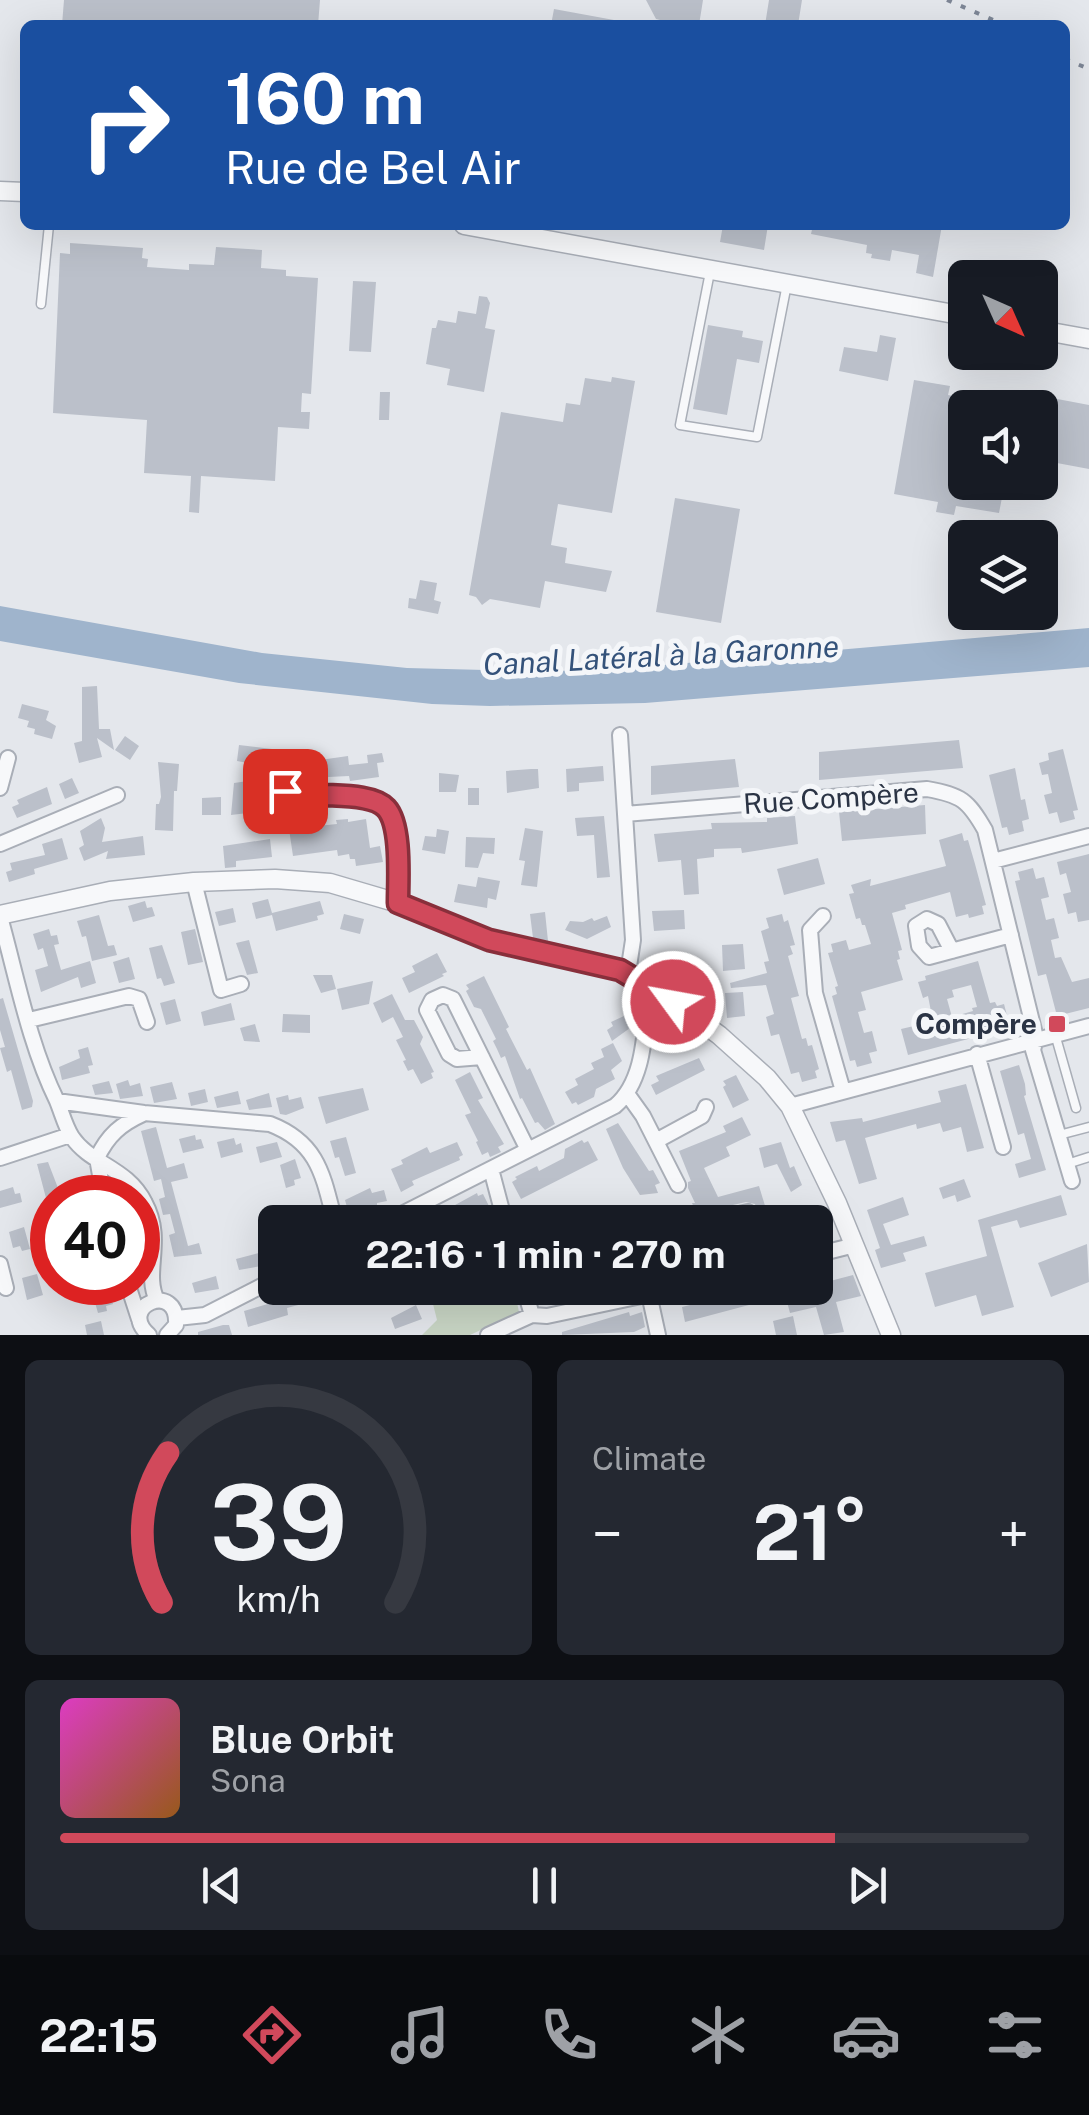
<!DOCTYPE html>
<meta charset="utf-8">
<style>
:root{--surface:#171b24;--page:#242831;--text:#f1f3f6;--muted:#9ea1a6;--line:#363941;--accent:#d1495b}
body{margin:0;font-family:"Public Sans",sans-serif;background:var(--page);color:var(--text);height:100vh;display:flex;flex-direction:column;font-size:38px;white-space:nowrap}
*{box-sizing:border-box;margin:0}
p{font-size:32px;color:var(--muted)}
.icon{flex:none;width:55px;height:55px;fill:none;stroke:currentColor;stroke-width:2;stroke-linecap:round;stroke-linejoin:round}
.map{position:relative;height:1335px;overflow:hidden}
.details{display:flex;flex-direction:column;gap:25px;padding:25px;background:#0d0f14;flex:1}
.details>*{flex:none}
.top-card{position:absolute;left:20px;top:20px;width:1050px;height:210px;border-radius:15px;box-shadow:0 10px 40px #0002;background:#1a4fa0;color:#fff;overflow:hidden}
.needle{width:65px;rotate:135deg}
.controls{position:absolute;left:948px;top:260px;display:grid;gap:20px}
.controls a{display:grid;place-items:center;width:110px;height:110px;border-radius:15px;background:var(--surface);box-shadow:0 10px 40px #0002;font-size:50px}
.speed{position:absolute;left:30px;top:1175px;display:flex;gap:20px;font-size:50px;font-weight:700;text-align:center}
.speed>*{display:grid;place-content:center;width:130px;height:130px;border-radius:50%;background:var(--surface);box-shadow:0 10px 40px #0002;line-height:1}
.speed .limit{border:15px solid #d22;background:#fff;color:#111}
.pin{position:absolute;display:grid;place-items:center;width:85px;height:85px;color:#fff;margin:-42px;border-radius:20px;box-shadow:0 5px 15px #0006}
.me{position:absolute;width:110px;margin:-55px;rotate:302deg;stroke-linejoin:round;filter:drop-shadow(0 0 8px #0008)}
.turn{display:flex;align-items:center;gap:35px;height:210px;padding:0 40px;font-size:45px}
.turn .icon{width:130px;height:130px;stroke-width:2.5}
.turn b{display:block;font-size:70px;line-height:85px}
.big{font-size:75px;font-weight:700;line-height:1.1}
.details .widget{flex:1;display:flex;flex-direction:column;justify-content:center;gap:15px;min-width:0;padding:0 35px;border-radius:15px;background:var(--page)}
.details .dial{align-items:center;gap:0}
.dial svg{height:260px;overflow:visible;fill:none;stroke:var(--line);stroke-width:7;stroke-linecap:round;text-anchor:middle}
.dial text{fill:var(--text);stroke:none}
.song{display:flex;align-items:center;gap:30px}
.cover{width:120px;height:120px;border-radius:15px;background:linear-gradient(135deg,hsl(310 70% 55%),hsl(30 70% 35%))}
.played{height:10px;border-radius:5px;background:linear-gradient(90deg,var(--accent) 80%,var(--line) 80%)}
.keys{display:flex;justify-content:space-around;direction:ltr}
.heat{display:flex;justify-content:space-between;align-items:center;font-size:55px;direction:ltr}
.details .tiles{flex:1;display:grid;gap:25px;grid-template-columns:1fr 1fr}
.widget:last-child{grid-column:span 2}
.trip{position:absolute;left:258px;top:1205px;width:575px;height:100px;border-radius:15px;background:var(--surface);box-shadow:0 10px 40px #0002;font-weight:700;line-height:100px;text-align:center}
.tab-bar{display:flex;height:160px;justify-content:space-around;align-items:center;background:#090b0e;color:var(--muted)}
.tab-bar .icon{width:70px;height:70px}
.tab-bar .active{color:var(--accent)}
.tab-bar b{font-size:45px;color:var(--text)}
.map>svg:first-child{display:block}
.green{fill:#c9d6c5}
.water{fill:#9fb4cc}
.building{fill:#bbc0ca;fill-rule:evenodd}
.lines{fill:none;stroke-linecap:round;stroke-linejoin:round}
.service-casing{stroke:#a9aeb7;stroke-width:11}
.minor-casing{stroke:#a9aeb7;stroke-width:18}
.tertiary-casing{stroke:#a9aeb7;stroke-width:21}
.service{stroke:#f7f8fa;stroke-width:8}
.minor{stroke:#f7f8fa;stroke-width:14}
.tertiary{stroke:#f7f8fa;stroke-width:18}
.rail{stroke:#7d8696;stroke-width:4;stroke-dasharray:5 10;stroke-linecap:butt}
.route-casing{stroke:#882f3b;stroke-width:25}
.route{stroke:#d1495b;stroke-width:18}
.poi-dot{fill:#d1495b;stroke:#f4f6f9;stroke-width:4}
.labels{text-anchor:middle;stroke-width:10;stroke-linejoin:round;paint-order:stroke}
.street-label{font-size:28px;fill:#2b3445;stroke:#f4f6f9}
.poi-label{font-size:28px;font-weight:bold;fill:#2b3445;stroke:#f4f6f9;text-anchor:end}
.water-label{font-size:30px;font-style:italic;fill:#34527a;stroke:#f4f6f9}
</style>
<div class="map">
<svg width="1089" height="1335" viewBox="0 0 1089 1335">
<rect width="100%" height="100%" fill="#e4e7ec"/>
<path class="green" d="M429,1288H514L519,1312L470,1335H422L437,1320Z"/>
<path class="water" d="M0,606L262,653L407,668L485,670L595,671L1089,628V667L645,703L490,706L432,704L239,683L0,641Z"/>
<path class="building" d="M64,0H320L318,25H62Z
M646,0H703L699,25H660V20L656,19Z
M769,0H802L798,25H765Z
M554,9L614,20V25H551Z
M723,225H768L764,250L720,242Z
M813,225H942L933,277L916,273L919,255L892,250L890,261L871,258L872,254L866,253L867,245L811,234Z
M70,243L143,248L142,258L148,259L147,267L189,270V264L214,265L216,247L262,250L261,268L286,270V276L318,278L311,394L302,393L301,412H310L309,429L278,427L275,481L201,476L199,513L189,512L191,476L144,473L147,420L53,413L60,253L70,254Z
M353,281L376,282L371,352L349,351Z
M479,296L487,297L490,303L485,328L495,330L484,392L447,385L450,369L426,364L432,328H436L438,320L456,323L458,311L476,314Z
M708,325L743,331L742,337L763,341L759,363L737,359L727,415L693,409Z
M880,335L896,338L888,381L839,371L844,347L877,352Z
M612,377L635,381L612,513L558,504L551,545L567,548L565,563L612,571L606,592L545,581L540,608L490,599L482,605L476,597L469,595L501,412L563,422L566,403L580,405L585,378L611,382Z
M914,380L950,386L948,395L991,403V408H965V482H1005L999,513L956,506L954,515L936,512L938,502L894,494Z
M380,392H390L389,420H379Z
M1052,398L1089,405V469L1041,460Z
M675,498L740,509L721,623L656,612Z
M420,580L437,583L434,600L441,602L438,614L408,608L409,598L416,599Z
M97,686L99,729H110L114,750L97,738L102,757L79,763L74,743L82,741V687Z
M22,704L49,711L46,720L56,726L52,739L34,734L35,729L27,727L29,721L18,718Z
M125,736L139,746L130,760L115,750Z
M959,740L963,768L819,780V752Z
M239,745L288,751L286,770L237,761Z
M1063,749L1078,810L1073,811L1075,819L1060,823L1057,812L1049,814L1044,795L1052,793L1048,774L1042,775L1039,763L1049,760L1048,753Z
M382,753L384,762L377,763L379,777L350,781L349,776L308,778L305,758L319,756L320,760L348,756L349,765L368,763L367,755Z
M735,759L739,787L651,795V766Z
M158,762L179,764L177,791H174L173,831L155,830L156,804H159L161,797Z
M603,766L604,781L579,783V791L567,792L566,769Z
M1015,768L1021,800L1025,799L1029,819L1022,821L1024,831L1009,835L1007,827L1002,828L989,775Z
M531,769H538L539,788L507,793L506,771Z
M439,773L459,775L456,792H439Z
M72,778L79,793L65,799L59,784Z
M248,781L256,812L231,815L234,783Z
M47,787L52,804L17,818L12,807L19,804L17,800Z
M468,788H479V805H468Z
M221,797V815H202V798Z
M925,805L926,834L842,841L839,812Z
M604,816L610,877L597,878L594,835L577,836L575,818Z
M795,816L798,844L742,853L741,848L714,849V857L697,859L699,894L684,895L681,860L658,862L654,834L712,829L711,823L767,822V818Z
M101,818L105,828L102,842L143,836L145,855L106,859L108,851L84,861L79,848L84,845L80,831Z
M348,819V822L366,819L370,848L380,846L383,862L356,866L355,859H350L349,854L338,856L337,850L293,856L289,829L337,824L336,820Z
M525,828L543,831L537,887L521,885L525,861L519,860Z
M437,829L449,831L445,854L422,850L425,836L436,837Z
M962,833L964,841L968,840L975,864L986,905L982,906L984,914L969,918L968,914L956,917L950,892L905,905L906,909L892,913L902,950L898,951L900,959L897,960L903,980L861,992L866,1010L858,1012L864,1033L872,1031L877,1051L869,1053L872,1063L857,1067L855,1060L850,1061L832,996L837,994L835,987L838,986L828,953L833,952L831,944L846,940L849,950L871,944L865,925H862L860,918L856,919L849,894L854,893L851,885L871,879L870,886L946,866L939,840Z
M466,837L495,838L494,854L483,853L478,868L465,867Z
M62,838L68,859L34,869L35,874L9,882L6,872L12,870L10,863L45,855L42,844Z
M270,839L272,857L236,861V867L225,868L223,846Z
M1089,854V920L1078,922L1076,912L1068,914L1063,894L1071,892L1066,873L1060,875L1057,862Z
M818,858L825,884L784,895L777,869Z
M1033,868L1036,879L1044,877L1049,897L1041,899L1046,920L1054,918L1059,938L1051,940L1055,958L1061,957L1072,982L1089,978V1008L1057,1016L1046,974L1038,976L1015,881L1020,880L1018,872Z
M478,877L500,881L496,900L488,898L487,908L454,902L458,884L476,887Z
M268,899L272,913L320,901L324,914L317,916L318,920L276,931L272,915L256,919L252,903Z
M145,901L147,908L152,907L155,916L133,922L128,906Z
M233,908L236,922L219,926L215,912Z
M684,910L685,929L654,931L652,911Z
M545,912L548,941L533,938L530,914Z
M344,914L364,919L360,934L340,929Z
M782,914L784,922L788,920L795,945L790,946L793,954L788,956L799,996L791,998L802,1039L806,1038L808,1046L812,1045L819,1069L815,1071L817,1078L802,1082L799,1072L791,1074L779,1034L771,1036L766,1017L774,1014L766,985L731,988L730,983L767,973L764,962L769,961L761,931L769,928L766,918Z
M99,915L108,946L114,945L117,955L92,961L86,936L82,937L77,921Z
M607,916L611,927L587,939L565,930L570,921L583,922L592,918L594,921Z
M49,929L51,936L57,935L59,944L54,945L61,970L90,961L96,983L81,988L78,977L41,992L35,970L48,966L43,948L38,950L33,934Z
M195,929L203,962L188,965L181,932Z
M249,940L258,973L247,975L236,943Z
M743,944L745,969L723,971L722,945Z
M162,945L175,983L164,986L161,978L157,979L149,948Z
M437,953L447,972L442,974L444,976L409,993L402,978L415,972L412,966Z
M129,957L135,979L119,983L113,962Z
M978,961L990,1003L995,1002L997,1006L1004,1004L1009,1023L1001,1025L1002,1030L908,1055L901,1029L914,1026L916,1032L934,1027L928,996L923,998L918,982L926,980L925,976ZM971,985L977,1007L972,1008L973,1011L952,1017L947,999L954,997L952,990Z
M313,975H332L336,989L321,993Z
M484,976L509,1027L506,1029L527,1070L530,1068L555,1124L545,1130L538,1122L535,1123L522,1098L520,1099L505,1056L501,1058L497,1049L493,1041L496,1039L481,1009L474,1007L466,991L469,989L466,985Z
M373,981L369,1004L342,1010L337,989Z
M743,992L745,1016L727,1018L725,993Z
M392,994L405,1020H414L423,1037L420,1044L434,1072L431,1073L433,1078L421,1084L413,1069L408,1071L403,1061L406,1060L396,1040L403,1037L393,1017L382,1023L373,1003Z
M3,998L33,1101L32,1107L22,1110L11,1070L7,1072L0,1048L5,1047L0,1030V999Z
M175,999L181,1021L166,1025L160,1003Z
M231,1003L235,1020L204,1026L201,1012Z
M283,1014L310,1015V1033L282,1032Z
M624,1016L630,1028L612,1041L607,1030L613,1026L611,1022Z
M255,1024L260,1042L244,1041L240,1028Z
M613,1043L622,1061L611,1070L615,1079L596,1089L594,1097L578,1105L576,1102L572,1104L565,1092L578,1085L575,1079L594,1069L591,1063L604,1057L601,1049Z
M88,1047L93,1065L88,1066L90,1073L62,1080L59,1067L80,1058L78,1050Z
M699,1058L705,1070L656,1095L651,1085L659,1081L656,1076Z
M1019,1065L1025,1084L1026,1095L1024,1096L1046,1170L1019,1178L1015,1164L1031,1159L1024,1133L1018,1135L1000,1071Z
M470,1072L483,1098L478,1100L504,1144L498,1147L501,1152L490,1157L488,1152L482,1155L476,1142L478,1141L465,1115L471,1113L455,1080Z
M736,1075L749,1100L733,1108L723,1087L726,1085L723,1081Z
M128,1080L130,1086L140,1083L143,1096L120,1099L116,1084Z
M109,1081L113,1093L95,1095L92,1085Z
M172,1082L177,1099L154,1103L150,1087Z
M966,1084L984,1148L967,1152L961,1127L943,1132L940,1123L917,1129L916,1124L865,1138L877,1179L859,1184L845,1140L836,1142L830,1122L862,1118L863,1122L941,1102L938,1091Z
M363,1088L369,1110L326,1124L318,1097Z
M205,1089L208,1102L191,1106L188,1093Z
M238,1091L241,1104L217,1108L214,1097Z
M269,1093L272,1107L249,1110L246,1100Z
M288,1095L289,1100L301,1097L304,1108L286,1115L280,1114L276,1098Z
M742,1117L751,1135L726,1147L730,1156L704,1168L718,1197L759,1186L766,1209L758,1213L755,1204L746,1202L702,1212L694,1219L681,1222L679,1213L694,1208L692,1203H695L688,1188V1182L691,1181L679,1151L726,1132L723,1126Z
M618,1123L649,1171L653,1170L660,1183L655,1185L658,1193L640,1195L623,1168L606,1129Z
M156,1127L167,1168L184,1163L188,1178L171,1182L188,1246L199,1243L202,1254L174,1257L169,1235L175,1233L170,1214L163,1215L159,1199L165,1197L161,1179L154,1181L141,1131Z
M195,1135L196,1140L201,1139L204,1148L183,1153L179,1139Z
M346,1137L356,1173L345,1176L339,1157L335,1158L330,1141Z
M234,1138L236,1145L241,1143L243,1152L221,1158L217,1142Z
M582,1140L584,1143L588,1141L598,1160L521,1199L512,1182L517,1179L515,1177L537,1166L539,1171L564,1158L565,1149Z
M277,1142L282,1157L260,1163L256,1147Z
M457,1142L463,1155L459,1157L460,1160L412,1181L414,1185L401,1192L391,1169L403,1164L401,1160L427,1147L430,1153Z
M781,1142L790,1168L794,1166L802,1185L791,1192L777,1164L764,1168L759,1148Z
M295,1159L301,1178L294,1180L295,1185L286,1188L280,1165Z
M48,1162L58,1188L57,1195L46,1198L37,1164Z
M964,1179L971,1197L957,1202L955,1195L943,1199L939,1188Z
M13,1187L15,1194L20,1193L22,1202L0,1208V1191Z
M370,1188L372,1193L384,1190L387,1201L377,1203V1206L348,1211L345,1200Z
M477,1193L478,1196L483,1194L489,1206L464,1219L465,1222H424Z
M1061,1195L1067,1215L1020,1228L1017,1220L991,1227L1014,1307L982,1316L976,1295L935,1307L925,1273L987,1256L978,1220Z
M903,1197L909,1215L883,1224L891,1245L924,1236L927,1246L903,1253L906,1261L881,1268L875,1250L880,1248L867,1210Z
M809,1205L813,1222H766V1220L791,1213L790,1210Z
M24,1227L30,1249L22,1251L20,1246L13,1248L9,1232Z
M1087,1244L1089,1282L1051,1297L1038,1263Z
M270,1250L273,1261L267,1262V1265L239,1270L236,1259Z
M37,1274L43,1295L27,1300L22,1278Z
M853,1275L861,1296L836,1302L844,1332L824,1335L816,1307L790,1313L786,1298L797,1295L795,1290L815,1288V1285Z
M216,1276L219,1289L195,1293L192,1283Z
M83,1282H93L95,1291L113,1288L115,1298L111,1299L113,1304L106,1306L107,1311L98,1313L94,1299L88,1300Z
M298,1288L302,1304L287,1308L288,1315L248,1327L244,1311L278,1301L276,1294Z
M548,1288H583V1290L545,1301L542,1289Z
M758,1288H765L768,1300L685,1322L682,1307Z
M416,1305L422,1319L395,1329L391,1318Z
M629,1312L630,1316L642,1312L645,1327L634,1332L562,1335V1332Z
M793,1316L797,1335H776L773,1321Z
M101,1321L104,1335H87L85,1325Z
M223,1325H229L232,1335H198V1332Z"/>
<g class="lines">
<defs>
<path id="service" d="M710,272L680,425L757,437L787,284
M41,304L49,225
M1055,1034L1076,1108
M1059,1135L1089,1127
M1067,1164L1089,1157"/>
<path id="minor" d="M620,735L633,940L628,973
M0,788L8,758
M285,791C297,799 311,794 324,795C341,796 375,795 387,808C402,825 398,880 398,903
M625,814L927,789C961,795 968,800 985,830L1036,1038L1033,1050L1072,1181
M0,844L117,795
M993,861L1089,836
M194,882L221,990L241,984
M823,916L810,930L815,993L843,1091
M0,917C17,978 29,1044 57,1101C62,1113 65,1126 72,1137C91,1165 127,1167 145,1203C165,1240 143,1273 157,1300
M952,951L938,924L927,919L916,926L919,946L929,957L1011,935
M29,1020L129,996L139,999L147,1022
M977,1054L1003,1147
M482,1057L457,1059L449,1054L427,1010L432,1000L443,995L453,999L528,1150
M628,1095L643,1116L678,1185
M57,1101L144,1113L270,1124C319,1143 323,1176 335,1222
M790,1106L1089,1026
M656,1141L702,1116L706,1107
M0,1158L70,1135
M97,1158C108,1135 121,1124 143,1114
M97,1158L104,1198
M491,1169L505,1222
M386,1222L615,1106C647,1079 644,1025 650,985
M704,1222L748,1212
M815,1255L855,1245
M0,1264L6,1288
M127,1282L139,1319
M524,1288L532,1315L547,1316L679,1288
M649,1294L658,1335
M177,1318L205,1315L275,1279
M149,1335C116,1306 179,1280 176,1325L167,1335
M488,1335L532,1315"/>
<path id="tertiary" d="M0,191L25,192
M464,225L965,316
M1040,330L1089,339
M0,915L110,891L194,882L275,879L330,883L398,903L489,940L628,973L650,985L719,1035L767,1078L790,1106L837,1203L891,1335"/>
</defs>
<use href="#service" class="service-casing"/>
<use href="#minor" class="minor-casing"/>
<use href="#tertiary" class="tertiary-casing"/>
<use href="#service" class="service"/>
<use href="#minor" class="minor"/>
<use href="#tertiary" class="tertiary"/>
<path class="rail" d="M947,0L1005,25
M1065,59L1089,69"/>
</g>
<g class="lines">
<defs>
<path id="route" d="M285,791C297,799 311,794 324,795C341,796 374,795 386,808C402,825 398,880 398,903L489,940L620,970L673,1002"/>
</defs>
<use href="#route" class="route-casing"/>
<use href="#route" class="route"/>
</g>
<rect class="poi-dot" x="1047" y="1014" width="20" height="20" rx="5"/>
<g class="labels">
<g class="street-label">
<text transform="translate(831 798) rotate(-4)" y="10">Rue Compère</text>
</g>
<g class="poi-label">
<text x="1037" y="1034">Compère</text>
</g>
<g class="water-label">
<text transform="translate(661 656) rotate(-3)" y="10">Canal Latéral à la Garonne</text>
</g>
</g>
</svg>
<div class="controls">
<a><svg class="needle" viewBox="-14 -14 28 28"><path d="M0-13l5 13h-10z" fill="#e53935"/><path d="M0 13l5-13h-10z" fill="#9ea1a6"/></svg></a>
<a><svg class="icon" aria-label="sound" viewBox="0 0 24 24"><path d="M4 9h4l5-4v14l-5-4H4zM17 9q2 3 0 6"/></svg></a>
<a><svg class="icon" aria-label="layers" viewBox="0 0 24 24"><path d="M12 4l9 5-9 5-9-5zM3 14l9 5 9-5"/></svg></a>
</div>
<div class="speed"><div class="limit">40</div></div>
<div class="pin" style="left:285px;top:791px;background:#d93025"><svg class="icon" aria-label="arrive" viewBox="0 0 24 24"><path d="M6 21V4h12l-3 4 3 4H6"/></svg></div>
<svg class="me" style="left:673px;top:1002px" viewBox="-20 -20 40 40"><circle r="17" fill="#d1495b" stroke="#fff" stroke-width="3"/><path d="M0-11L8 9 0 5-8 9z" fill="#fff"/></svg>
<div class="trip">22:16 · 1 min · 270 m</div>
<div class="top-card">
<div class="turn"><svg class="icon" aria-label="right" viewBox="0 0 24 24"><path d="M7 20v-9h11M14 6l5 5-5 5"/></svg><div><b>160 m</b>Rue de Bel Air</div></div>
</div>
</div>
<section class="details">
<div class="tiles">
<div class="widget dial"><svg viewBox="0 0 100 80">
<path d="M14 69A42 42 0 1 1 86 69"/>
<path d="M14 69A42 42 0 0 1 16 23" stroke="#d1495b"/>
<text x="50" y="56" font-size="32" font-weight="700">39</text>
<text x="50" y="72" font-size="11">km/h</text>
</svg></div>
<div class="widget"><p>Climate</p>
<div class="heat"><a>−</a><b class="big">21°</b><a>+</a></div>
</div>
<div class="widget">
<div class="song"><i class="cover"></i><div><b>Blue Orbit</b><p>Sona</p></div></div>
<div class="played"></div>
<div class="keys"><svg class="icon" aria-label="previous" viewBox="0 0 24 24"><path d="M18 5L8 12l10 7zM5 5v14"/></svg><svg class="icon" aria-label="pause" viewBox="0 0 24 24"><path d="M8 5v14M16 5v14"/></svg><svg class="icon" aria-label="next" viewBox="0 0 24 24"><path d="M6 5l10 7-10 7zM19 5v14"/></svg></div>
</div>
</div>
</section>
<nav class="tab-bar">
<b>22:15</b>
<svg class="icon active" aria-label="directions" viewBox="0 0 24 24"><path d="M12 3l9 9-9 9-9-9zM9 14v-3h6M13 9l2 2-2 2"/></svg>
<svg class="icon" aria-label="music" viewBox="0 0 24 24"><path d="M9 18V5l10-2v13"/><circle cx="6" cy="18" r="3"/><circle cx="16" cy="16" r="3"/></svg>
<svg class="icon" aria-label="phone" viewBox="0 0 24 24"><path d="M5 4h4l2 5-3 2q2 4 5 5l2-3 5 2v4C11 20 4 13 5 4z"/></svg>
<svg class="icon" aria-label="climate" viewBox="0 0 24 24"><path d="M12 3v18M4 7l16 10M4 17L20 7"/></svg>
<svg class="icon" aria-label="car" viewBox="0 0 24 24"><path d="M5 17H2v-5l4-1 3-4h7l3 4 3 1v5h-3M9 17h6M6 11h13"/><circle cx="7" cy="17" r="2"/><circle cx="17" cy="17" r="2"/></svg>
<svg class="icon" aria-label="filters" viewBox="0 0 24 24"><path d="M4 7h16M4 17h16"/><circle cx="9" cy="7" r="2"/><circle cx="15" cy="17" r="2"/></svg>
</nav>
